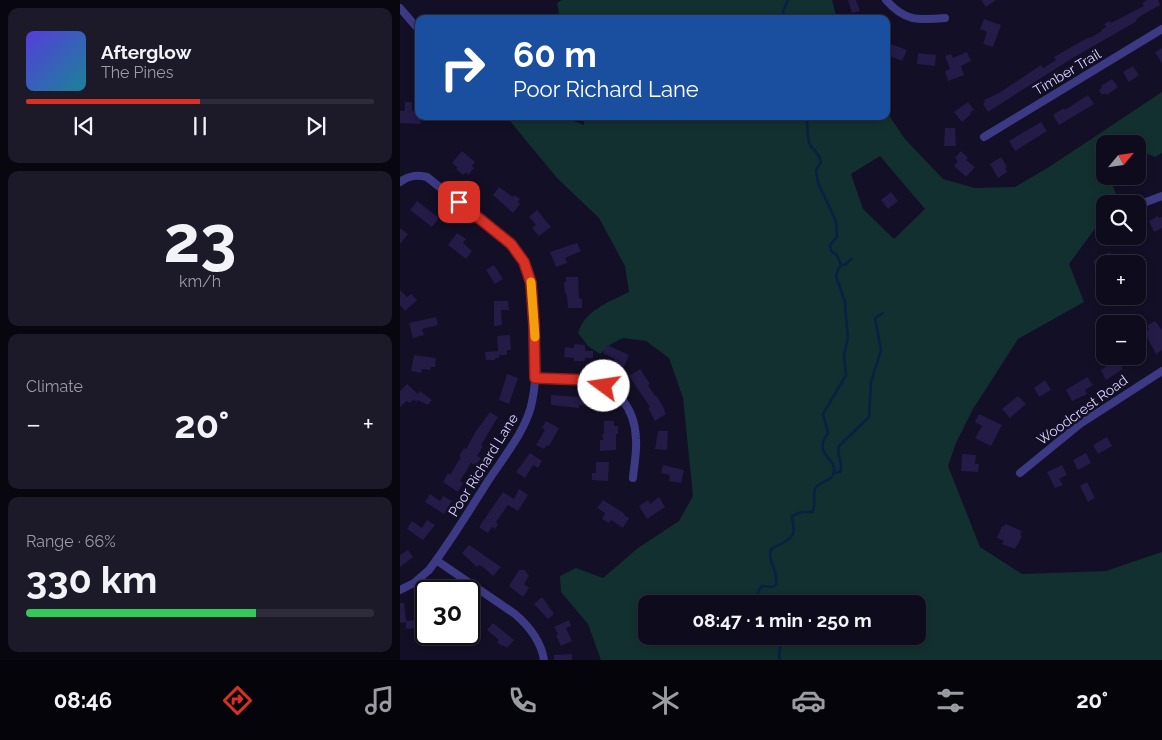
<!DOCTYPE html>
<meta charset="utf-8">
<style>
:root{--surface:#0e0b1c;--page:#1c1929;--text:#f1f3f6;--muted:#9b9ba3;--line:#2e2b3b;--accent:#d93025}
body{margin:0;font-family:Raleway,sans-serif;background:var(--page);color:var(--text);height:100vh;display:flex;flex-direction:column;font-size:19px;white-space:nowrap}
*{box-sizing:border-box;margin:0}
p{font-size:16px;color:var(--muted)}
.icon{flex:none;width:28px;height:28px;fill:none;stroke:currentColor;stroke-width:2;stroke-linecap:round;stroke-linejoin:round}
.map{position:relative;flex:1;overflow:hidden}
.sheet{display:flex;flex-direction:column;gap:8px;padding:8px;background:#08060f;width:400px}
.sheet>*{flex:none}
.banner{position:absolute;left:15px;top:15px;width:475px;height:105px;border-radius:10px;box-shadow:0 2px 8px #0003,0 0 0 1px var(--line);background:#1a4fa0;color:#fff;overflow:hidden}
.needle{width:32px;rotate:61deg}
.tools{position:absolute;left:696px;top:135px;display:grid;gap:10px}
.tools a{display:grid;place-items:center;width:50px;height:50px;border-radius:10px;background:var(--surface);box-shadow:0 2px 8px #0003,0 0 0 1px var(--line);font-size:25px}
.speed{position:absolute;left:15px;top:580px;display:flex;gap:10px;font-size:25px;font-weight:700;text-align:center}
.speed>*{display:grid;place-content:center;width:65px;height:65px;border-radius:50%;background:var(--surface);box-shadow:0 2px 8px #0003,0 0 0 1px var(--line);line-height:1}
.speed .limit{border:2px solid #111;border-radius:8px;background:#fff;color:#111}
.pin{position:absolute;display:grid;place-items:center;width:42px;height:42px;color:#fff;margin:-21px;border-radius:10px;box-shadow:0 2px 8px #0006}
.me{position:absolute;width:55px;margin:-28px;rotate:284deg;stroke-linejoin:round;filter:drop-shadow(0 0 4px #0008)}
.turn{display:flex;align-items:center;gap:18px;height:105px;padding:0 15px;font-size:22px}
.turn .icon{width:65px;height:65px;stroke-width:2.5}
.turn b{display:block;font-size:35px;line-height:42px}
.big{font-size:38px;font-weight:700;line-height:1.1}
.sheet .widget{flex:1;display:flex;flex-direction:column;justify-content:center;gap:8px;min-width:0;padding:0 18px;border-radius:10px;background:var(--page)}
.sheet .dial{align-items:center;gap:0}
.dial b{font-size:65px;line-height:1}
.song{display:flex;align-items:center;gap:15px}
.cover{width:60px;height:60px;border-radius:8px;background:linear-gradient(135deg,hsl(250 70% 55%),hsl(190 70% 35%))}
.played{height:5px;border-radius:2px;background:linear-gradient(90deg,var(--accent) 50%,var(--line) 50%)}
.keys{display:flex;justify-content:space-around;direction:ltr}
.heat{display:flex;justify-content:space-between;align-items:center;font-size:28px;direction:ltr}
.charge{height:8px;border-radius:4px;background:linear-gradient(90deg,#34c759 66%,var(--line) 0)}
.trip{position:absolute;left:238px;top:595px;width:288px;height:50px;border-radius:10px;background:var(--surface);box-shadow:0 2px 8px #0003,0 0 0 1px var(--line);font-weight:700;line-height:50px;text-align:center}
.tab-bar{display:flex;height:80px;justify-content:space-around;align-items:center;background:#06040b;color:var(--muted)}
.tab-bar .icon{width:35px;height:35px}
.tab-bar .active{color:var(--accent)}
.tab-bar b{font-size:22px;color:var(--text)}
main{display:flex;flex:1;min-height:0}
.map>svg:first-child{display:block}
.green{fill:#12302f;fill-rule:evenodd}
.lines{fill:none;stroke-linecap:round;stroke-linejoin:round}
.stream{stroke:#0a1f44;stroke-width:2.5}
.building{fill:#241b47}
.minor{stroke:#3d3a85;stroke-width:8}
.route-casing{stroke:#8d1f18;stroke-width:12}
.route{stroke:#d93025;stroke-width:9}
.slow{stroke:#f59e0b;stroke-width:9}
.labels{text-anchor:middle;stroke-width:5;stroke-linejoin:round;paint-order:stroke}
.street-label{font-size:14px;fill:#d9d4ff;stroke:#130f26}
</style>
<main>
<section class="sheet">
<div class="widget">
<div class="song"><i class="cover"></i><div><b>Afterglow</b><p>The Pines</p></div></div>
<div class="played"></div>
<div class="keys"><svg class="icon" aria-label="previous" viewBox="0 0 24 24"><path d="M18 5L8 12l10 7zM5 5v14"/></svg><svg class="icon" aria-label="pause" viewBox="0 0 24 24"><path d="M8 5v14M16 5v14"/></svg><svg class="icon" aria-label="next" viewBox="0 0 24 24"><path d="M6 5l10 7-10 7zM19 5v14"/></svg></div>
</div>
<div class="widget dial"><b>23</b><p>km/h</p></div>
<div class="widget"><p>Climate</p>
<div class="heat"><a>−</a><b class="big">20°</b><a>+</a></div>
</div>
<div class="widget"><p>Range · 66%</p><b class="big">330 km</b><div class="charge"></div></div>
</section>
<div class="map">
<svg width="762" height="660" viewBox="0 0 762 660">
<rect width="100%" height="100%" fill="#130f26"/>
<path class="green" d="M162,0H432L437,19H160L157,3Z
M762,92V153L755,157L738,150V144H705V176H709L717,197L712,204H705V215L669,264L684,302L618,339L573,409L556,443L548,466L580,547L622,574L706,571L762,552V660H201L188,624L161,592L160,576L176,568L203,578L238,548L279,521L293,496L283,398L269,358L246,341L223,338L211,344L200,354L188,346L178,333C185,310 209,302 229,292L225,266L199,218L157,178L110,121L112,116C137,116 162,115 184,125L183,116H486V111L505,139L543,179L575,188L615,187L649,167ZM480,156L525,209L494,239L463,209L451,174ZM246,604H516V636H246Z"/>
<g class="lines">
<path class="stream" d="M384,19L383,11L388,0
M406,116C408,124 407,139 410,145C414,151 420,154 421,162L416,170L418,183L436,221L437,237L430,245L431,251L437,255L441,265
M441,265H445L451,259
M434,473L440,472C444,463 436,455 439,446L469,417L471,382L481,350L475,318L483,313
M360,604C357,597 356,592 362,586L372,587L376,585C379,571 367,562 371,549C378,546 389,541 393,534C395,530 392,521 392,516L402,512H412C417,505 412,497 415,489C419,480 433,483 434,471C436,457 412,455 428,433L423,414L446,375L444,355L448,338L446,317L445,302L436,276L438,270L441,265
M380,660L379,655L382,636"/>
</g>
<path class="building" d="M448,0H456L460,11L452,13Z
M581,0H596L586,7Z
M747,0H758L760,5L739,17L736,20L737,21L671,59L588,112L583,104L585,102L584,100L599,93L641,65L643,68L656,60L654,57L689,37L690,38L702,31L701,30L706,27L704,24L710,21L711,23L744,6L742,3Z
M584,19L601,25L593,47L583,44L587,32L580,29Z
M491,44L507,50L502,61L487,55Z
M762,48V63L755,52Z
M567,52L571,61L561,66L564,75L548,81L545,71L550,69L545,56L551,54L553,58Z
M518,53L536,55L535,66L517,64Z
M733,66L739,75L729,82L723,72Z
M712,79L718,87L707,95L705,93L702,95L699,90L702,88L701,86Z
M688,95L694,104L659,125L653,115L664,108L665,110Z
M5,102H12V111H19L21,124L0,123V111H5Z
M568,102L574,110L570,113L571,114L562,122L554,112Z
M641,122L647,131L615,151L609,141Z
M545,128H555L556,146H544Z
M62,151L75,162L72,166L74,168L68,175L66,172L63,175L56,169L58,168L52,163Z
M561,151L568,158L566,160L575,167L566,177L554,166L558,161L555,158Z
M601,157L607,167L605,168L607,172L598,178L590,164Z
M99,187L113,197L114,195L120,199L118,202L120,204L113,213L93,195Z
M491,192L498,201L488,209L481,200Z
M17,201L39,218L32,227L10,210Z
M137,210L151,227L139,236L132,228L136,225L129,217Z
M758,216L759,218L762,217V228L754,232L749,221Z
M0,228L8,234L0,244Z
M57,233L66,239L63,243L72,251L66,259L48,245Z
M177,243L181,251L165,258L167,263L156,267L150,252Z
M710,252L714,260L697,269L693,261Z
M94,265L103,279L95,284L86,270Z
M166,277H178L179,299H182V308H168L167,297L166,293H165L164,282H166Z
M0,290L7,297L11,294L17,300L5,311L0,305Z
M94,301H108L109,310H101L102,325L94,326Z
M36,317L38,325L22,329L24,335L13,338L9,323Z
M755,321L762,330V350L756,354L744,332L749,329L747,326Z
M110,335L111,350H107V355H99V358H95V360H86L85,352L98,351L97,336Z
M174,344L185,345V351H193V358H185V361H174V358L164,357L165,347L174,348Z
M207,345L229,355L222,371L212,366L215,359L203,353Z
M14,355L36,358L35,367H31L30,370L22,369L21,373L11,371Z
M717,359L723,369L706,380L701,370Z
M240,369L250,384L248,385L255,396L256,395L265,410H264L266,414L255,421L248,408L250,407L229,376Z
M107,374L118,378L109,404L99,400Z
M687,377L693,385L685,390L687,394L672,401L666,390Z
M645,380L651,390L639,397L634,388Z
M7,384L18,394L20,391L32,400L28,405L18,400L16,402L14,399L10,403L7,401L0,407V391Z
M151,395L179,397V399L188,400V406L179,405V408L151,405Z
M618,396L626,404L610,418L602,409Z
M90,412L98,417L81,445L83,446L77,456L81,458L76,466L71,463L60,481L63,483L58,492L43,482L48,473L50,475L61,457L59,456L64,448L66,449L76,431Z
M579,414L602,425L591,446L575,438L582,426L575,422Z
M146,421L159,428L149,446L147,445L144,449L136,445L145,430L142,428Z
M204,421H214V426H218V434H216V450L200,451V440H203L202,434H204Z
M258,431H268L267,450L255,449Z
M707,437L712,446L698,454L693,445Z
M130,453L142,461L138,468L133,465L125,478L116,472Z
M686,453L691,463L678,470L673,460Z
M562,454L576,455L575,464H579L578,472L561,471Z
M196,462H209L208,481L192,480V473H196Z
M263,465L284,470L281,483L269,481L270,475L261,473Z
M662,465L667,475L659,479L663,485L655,488L647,472Z
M687,482L695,498L688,502L680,486Z
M119,489L128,495L118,511L108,505L96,522L98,524L95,529L92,527L88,533L79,527L103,492L114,499Z
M30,494L40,501L43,496L52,501L44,514L25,502Z
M259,497L265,507L247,519L239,506L248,500L250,504Z
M203,500L225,514L224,515L229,518L223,528L211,520L209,523L202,519L205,513L197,508Z
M27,520L35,525L23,540L7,529L12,521L22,528Z
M605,524L622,531L620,535L622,536L615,549L602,544L604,541L597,538L602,526L604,527Z
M69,545L101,567L93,576L83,567L79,565L77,567L62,553Z
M8,550L13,557L0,567V555Z
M119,570H125L129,576L124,584L129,588L123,597L109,586Z
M142,597L153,612V615L148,619L134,604Z
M23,600L26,604V615L18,606V604Z
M0,603H4L6,621L14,620L15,628L6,629V622L0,623Z
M69,603L79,610L69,626Z
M169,620L171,626L166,628L172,641L161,646L156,635L158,634L154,627Z
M93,623L114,640L107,648L103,645L102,646L97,642L99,640L87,630Z
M172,654V660H154V655Z"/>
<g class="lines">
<path class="minor" d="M486,0C505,22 519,20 545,18
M0,8L19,30
M584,137L762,29
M0,182C9,175 17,175 27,177L111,244C130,265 132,287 134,314C136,343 138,373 132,402C127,429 103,458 88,481C69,511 51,541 29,570L14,583L0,590
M738,205L762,196
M135,378C152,379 169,377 186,380C217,384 235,409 236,439C237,452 234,465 233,478
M620,473L680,424L762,371
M36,560L115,614C129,626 141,641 144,660"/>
</g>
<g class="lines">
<defs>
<path id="route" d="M59,202L111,244L124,262L131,283L134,325L135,378L187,380L204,386"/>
</defs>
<use href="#route" class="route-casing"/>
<use href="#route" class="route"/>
<path class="slow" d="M131,282L135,337"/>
</g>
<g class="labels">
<g class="street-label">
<text transform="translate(667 72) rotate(-31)" y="5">Timber Trail</text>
<text transform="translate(682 410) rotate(-36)" y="5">Woodcrest Road</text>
<text transform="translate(83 465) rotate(-58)" y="5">Poor Richard Lane</text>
</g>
</g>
</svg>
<div class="tools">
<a><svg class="needle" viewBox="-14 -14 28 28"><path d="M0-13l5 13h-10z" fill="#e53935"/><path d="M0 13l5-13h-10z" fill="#9b9ba3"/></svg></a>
<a><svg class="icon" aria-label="search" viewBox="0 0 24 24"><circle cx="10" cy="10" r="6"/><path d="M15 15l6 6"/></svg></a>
<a>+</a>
<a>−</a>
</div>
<div class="speed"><div class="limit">30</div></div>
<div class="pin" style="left:59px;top:202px;background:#d93025"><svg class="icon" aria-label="arrive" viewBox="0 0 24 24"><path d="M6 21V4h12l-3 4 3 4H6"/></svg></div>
<svg class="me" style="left:204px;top:386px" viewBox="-20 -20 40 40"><circle r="19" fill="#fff"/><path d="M0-13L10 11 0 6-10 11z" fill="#d93025"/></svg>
<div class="trip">08:47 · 1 min · 250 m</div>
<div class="banner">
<div class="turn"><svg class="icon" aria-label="right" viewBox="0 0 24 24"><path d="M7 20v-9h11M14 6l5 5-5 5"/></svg><div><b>60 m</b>Poor Richard Lane</div></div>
</div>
</div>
</main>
<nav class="tab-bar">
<b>08:46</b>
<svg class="icon active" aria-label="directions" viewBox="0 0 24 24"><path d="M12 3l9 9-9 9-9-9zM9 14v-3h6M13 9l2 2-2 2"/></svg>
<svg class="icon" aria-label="music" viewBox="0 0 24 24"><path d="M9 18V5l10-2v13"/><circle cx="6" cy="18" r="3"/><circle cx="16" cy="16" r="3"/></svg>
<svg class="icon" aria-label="phone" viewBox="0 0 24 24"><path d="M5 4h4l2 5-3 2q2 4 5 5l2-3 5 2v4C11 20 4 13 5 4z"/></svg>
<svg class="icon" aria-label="climate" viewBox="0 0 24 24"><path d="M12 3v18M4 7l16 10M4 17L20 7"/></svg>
<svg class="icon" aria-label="car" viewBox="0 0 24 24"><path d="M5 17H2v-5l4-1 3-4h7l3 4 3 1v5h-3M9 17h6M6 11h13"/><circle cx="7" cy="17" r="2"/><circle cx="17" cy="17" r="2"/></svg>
<svg class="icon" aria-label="filters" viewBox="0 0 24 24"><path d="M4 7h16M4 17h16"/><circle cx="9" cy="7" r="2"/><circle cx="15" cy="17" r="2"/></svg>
<b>20°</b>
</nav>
